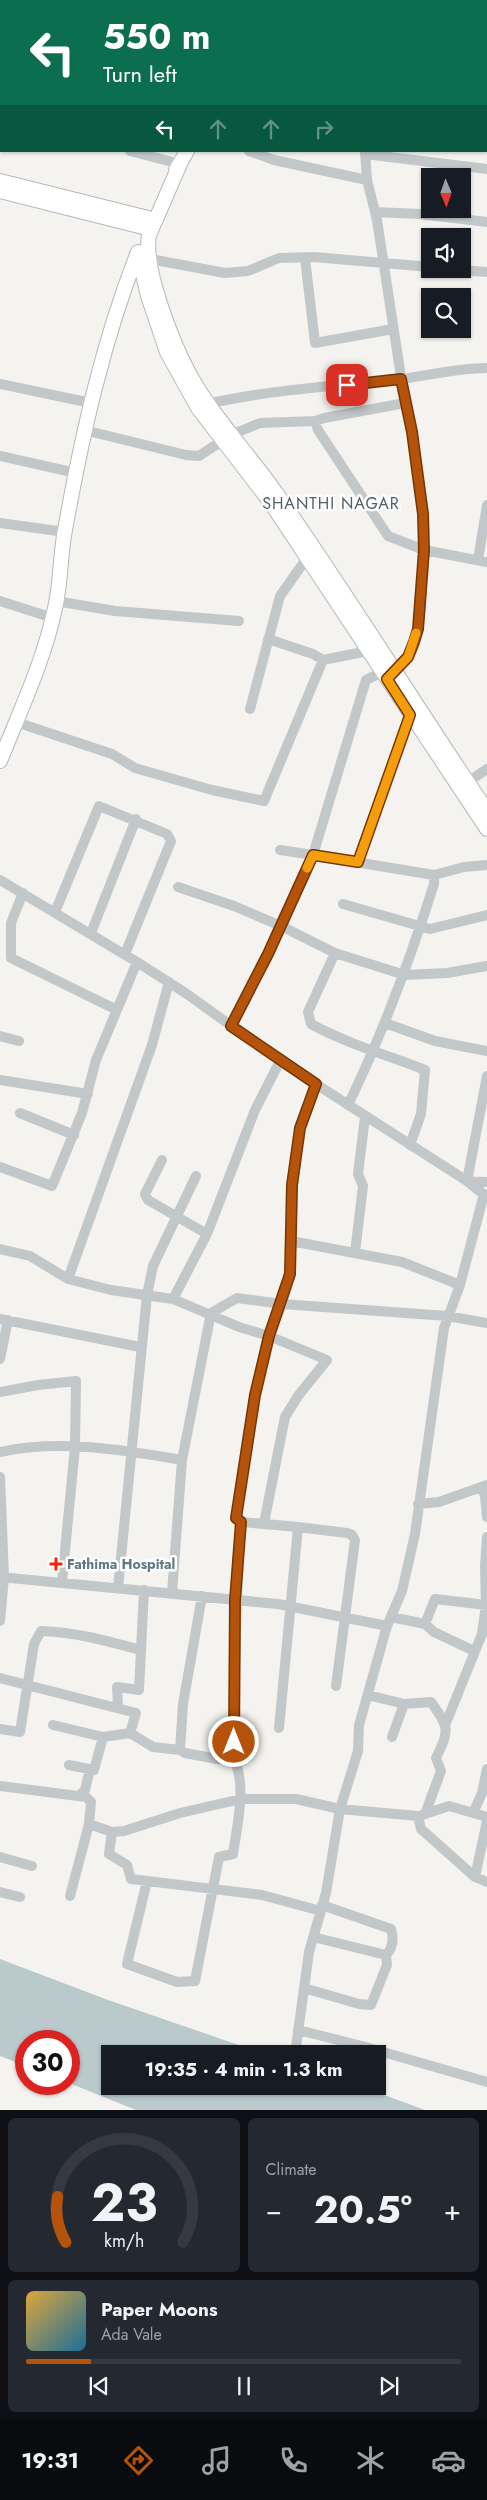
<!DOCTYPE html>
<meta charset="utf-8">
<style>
:root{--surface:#171b24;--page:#242831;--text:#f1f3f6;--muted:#9ea1a6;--line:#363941;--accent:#b45309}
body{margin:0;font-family:Jost,sans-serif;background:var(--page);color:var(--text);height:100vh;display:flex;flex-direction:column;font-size:19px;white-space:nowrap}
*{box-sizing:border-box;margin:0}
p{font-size:16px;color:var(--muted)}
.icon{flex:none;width:28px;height:28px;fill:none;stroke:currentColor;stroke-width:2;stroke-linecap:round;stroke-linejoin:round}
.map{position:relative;height:2110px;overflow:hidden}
.sheet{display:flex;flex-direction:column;gap:8px;padding:8px;background:#0d0f14;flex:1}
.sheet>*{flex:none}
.hud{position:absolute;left:0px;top:0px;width:488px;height:152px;box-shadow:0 1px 4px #0004;background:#0b6e4f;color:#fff;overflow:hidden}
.needle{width:32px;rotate:178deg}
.buttons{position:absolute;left:421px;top:168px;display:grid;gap:10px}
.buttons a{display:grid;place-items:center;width:50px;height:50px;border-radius:0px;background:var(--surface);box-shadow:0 1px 4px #0004;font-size:25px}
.speed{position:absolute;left:15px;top:2030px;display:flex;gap:10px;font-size:25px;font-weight:700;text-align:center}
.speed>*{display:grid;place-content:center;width:65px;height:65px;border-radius:50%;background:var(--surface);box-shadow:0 1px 4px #0004;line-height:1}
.speed .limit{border:8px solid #d22;background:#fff;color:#111}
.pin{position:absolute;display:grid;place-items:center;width:42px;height:42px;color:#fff;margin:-21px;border-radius:10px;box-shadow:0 2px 8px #0006}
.me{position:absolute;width:55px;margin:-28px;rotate:0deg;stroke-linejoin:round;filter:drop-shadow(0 0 4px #0008)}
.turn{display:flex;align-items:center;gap:18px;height:105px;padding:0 20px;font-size:22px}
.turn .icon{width:65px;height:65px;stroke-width:2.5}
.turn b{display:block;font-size:35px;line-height:42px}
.lanes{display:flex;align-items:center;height:48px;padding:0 20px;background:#0003;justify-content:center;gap:25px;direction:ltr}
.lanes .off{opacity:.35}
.big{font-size:38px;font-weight:700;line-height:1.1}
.sheet .card{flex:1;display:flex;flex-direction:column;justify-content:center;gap:8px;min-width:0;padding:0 18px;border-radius:8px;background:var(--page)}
.sheet .dial{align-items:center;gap:0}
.dial svg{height:130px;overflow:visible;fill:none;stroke:var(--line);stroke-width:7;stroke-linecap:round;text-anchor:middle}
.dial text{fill:var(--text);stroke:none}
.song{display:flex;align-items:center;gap:15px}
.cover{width:60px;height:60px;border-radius:8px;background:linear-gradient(135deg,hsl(40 70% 55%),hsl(200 70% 35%))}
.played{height:5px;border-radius:2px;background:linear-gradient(90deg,var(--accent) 15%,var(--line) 15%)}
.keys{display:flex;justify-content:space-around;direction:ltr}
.heat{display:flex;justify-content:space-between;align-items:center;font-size:28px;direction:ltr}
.sheet .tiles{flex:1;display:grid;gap:8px;grid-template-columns:1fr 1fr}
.card:last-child{grid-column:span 2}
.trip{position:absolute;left:101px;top:2045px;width:285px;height:50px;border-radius:0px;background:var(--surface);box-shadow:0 1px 4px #0004;font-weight:700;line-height:50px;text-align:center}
.menu{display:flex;height:80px;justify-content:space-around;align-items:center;background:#090b0e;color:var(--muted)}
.menu .icon{width:35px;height:35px}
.menu .on{color:var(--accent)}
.menu b{font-size:22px;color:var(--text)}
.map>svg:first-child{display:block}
.water{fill:#b9c9cc}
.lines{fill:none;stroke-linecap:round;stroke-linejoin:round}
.major-casing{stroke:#b3b9bb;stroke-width:16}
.minor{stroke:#c2c7c9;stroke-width:10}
.major{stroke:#fff;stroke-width:14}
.route-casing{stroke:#753606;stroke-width:12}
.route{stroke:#b45309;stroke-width:9}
.slow{stroke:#f59e0b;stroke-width:9}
.poi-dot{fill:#f4210f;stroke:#fff;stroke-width:2}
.labels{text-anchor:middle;stroke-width:5;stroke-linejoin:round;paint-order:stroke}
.poi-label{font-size:14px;font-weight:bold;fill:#607983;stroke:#fff;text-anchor:start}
.quarter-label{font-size:16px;letter-spacing:1px;fill:#4e6068;stroke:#fff}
</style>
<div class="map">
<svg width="487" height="2110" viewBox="0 0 487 2110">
<rect width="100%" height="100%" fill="#f4f3ef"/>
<path class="water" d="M0,1959L108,2000L265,2054H110V2086H360L425,2110H136L69,2083V2041H26V2066L0,2056Z"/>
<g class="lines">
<defs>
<path id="major" d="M272,1V0
M180,164L149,235C143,269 173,344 190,375C215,420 252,457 281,500C352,602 417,708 487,811
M176,170L187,151
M0,181L148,218
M0,191L143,227
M138,252L148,296L167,352L198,408L271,503L487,829
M0,761C20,711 44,661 55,608C61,583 60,555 65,530C82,435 103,341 138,252"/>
</defs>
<use href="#major" class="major-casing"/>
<path class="minor" d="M182,0L186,1
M291,0L292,1
M330,0V1
M44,1V0
M483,1V0
M486,44H487
M0,56H1
M0,118L1,119
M486,121H487
M130,151L180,164
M249,151L274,160L367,180
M365,154L487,169
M375,212L420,214L487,222
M305,258L315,343L393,329
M150,259L225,273L248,271L279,258L314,257L430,267
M449,269L487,272
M0,384L91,403
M207,404C269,390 333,386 396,380C426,376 457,368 487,368
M315,421L318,430L388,536L424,550C423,500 417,451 405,403L377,220L367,180L365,151
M84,430L186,455L199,456L231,435L260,423L315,421L324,418L405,403
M0,456L76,473
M0,523L65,532
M478,560L487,505
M0,601L53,618
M56,601L115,611L239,621
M268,639L313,654L323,660L368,651
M382,672L366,680L313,855L434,875L464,867L487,865
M391,675C397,670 403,664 408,658C424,634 421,579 424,550L487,562
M250,709L280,596L307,558
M16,722L112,754L135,768L212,790L264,801L323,660
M468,782L487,769
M357,862L410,715
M0,880L137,962L187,994L280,1061L467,1181L487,1197
M178,887L234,906L281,926L335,953L405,975L447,973L487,966
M23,893L11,923V958L117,1010
M343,904L430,929L487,915
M55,912L99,806L167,834L171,841L125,954
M91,933L136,819
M335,953L308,1012L311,1024C348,1044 387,1055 425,1070L421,1114L410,1145
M385,1023L435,1041L487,1051
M231,1026L268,954L313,855L280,850
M0,1036L19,1041
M487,1076L467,1181L487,1182
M0,1080L88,1094
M348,1105C383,1033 410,960 434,884V875
M20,1113L74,1135
M162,1160L145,1194L148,1200L207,1234
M0,1167L52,1186L82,1113L96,1060L137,962
M291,1241L402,1262L460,1285
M0,1249L30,1256L68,1279L111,1290L173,1299L239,1327L269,1336L327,1360L298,1396L285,1417L264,1523
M355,1252L363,1186L358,1174L365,1117
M68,1279L152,1045L169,982
M173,1299L207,1234L255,1110L280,1061
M0,1319L140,1347
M0,1359L8,1320
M0,1392L38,1385L76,1381L75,1447L62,1582
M0,1452C59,1439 123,1450 182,1460
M0,1477L4,1577L0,1621
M482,1488L485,1496L487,1517
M418,1504L439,1502L487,1485
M298,1527L241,1522L236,1518L255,1395L269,1336L282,1304L290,1274L293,1185L300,1127L316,1084
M0,1577L278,1604L387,1626
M118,1588L147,1295L153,1266L196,1176
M172,1593L182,1460L211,1313L237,1298L282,1304L447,1316L487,1323
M391,1617L425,1624L434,1632L474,1651
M425,1624L435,1599L486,1605
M0,1678L136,1713L130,1733
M368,1695L404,1704
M118,1707L117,1687L139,1690L144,1590
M446,1723L482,1634L486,1605L485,1566L487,1537
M53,1725L103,1737
M279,1728L298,1527L347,1533L352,1535L355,1540L336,1686
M0,1729L20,1732L34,1644L41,1631C75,1632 108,1641 140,1650
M392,1737L404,1704L431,1702C449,1728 450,1729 436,1758L441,1771L425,1814
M180,1750L183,1704L202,1596
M69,1765L94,1770L103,1737L130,1733L153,1747L180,1750L185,1753L217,1759L234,1760
M0,1786L86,1797L91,1802L89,1824L112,1832L124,1831L180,1813L241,1799H296L340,1809L418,1816L421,1829L475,1877L487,1882
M80,1795L85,1790L90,1769
M473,1813L482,1793L487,1769
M422,1815L449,1806L487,1817
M112,1832L109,1854L127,1865L131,1879L262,1895L321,1911
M0,1857L32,1866
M475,1877L487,1821
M147,1881L127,1964L177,1982L195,1981L219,1857L233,1854C237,1827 247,1784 234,1760C234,1680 236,1602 241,1522
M0,1892L20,1897
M70,1896L89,1824
M313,1937L386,1955
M304,1988L359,2004L371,2005L387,1965L386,1955C393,1948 394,1939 391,1929L322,1905
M298,2030L362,2046L487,2082
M295,2054L309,1952L326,1893L340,1809L358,1751L359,1725L387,1626L402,1591L415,1534L444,1328L460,1285L484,1194"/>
<use href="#major" class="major"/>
</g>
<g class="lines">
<defs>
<path id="route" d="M234,1742L235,1600L241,1522L236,1518L255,1395L269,1336L290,1274L292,1185L300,1128L316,1084L231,1026L268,954L313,855L358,862L410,715L387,679L408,657L414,642L418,629L424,550L423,514L412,432L401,379L347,385"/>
</defs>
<use href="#route" class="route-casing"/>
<use href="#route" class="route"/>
<path class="slow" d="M307,868L313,855L358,862L410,715L387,679L408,657L416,633"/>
</g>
<path class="poi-dot" d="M53.5 1556.5h5v5h5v5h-5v5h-5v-5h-5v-5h5z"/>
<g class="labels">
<g class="poi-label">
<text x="67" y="1569">Fathima Hospital</text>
</g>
<g class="quarter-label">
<text x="331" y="509">SHANTHI NAGAR</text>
</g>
</g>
</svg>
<div class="buttons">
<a><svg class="needle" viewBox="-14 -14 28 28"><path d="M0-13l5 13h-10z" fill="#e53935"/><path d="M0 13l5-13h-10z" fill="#9ea1a6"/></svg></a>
<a><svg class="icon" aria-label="sound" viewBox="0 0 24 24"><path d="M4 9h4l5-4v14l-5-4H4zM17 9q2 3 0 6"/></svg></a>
<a><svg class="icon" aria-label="search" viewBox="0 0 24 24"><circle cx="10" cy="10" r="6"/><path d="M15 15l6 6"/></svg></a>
</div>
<div class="speed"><div class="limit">30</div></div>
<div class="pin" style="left:347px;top:385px;background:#d93025"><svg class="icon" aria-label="arrive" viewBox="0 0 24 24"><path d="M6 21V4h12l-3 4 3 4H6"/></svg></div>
<svg class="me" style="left:234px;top:1742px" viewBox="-20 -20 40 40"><circle r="17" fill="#b45309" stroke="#fff" stroke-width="3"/><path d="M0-11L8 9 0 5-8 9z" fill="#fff"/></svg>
<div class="trip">19:35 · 4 min · 1.3 km</div>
<div class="hud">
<div class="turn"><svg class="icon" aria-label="left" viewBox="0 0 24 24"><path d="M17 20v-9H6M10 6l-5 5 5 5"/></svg><div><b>550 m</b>Turn left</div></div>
<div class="lanes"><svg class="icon" aria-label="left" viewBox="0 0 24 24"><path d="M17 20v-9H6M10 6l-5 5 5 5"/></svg><svg class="icon off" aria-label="ahead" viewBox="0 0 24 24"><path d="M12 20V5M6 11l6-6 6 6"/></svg><svg class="icon off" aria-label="ahead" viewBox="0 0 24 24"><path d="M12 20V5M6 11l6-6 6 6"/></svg><svg class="icon off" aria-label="right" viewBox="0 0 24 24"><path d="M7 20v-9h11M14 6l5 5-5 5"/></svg></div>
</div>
</div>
<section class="sheet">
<div class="tiles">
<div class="card dial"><svg viewBox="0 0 100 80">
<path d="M14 69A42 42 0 1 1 86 69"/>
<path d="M14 69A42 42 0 0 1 9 41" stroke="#b45309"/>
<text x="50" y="56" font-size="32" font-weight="700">23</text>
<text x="50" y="72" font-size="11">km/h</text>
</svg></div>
<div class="card"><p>Climate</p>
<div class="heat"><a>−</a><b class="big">20.5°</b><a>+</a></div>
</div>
<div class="card">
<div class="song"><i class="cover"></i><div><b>Paper Moons</b><p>Ada Vale</p></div></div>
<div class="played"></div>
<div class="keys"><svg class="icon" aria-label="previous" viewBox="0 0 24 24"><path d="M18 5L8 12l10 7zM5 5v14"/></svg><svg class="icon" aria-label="pause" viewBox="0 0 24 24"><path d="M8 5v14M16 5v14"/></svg><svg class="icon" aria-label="next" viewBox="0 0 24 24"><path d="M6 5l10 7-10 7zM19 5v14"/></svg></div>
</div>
</div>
</section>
<nav class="menu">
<b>19:31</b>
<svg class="icon on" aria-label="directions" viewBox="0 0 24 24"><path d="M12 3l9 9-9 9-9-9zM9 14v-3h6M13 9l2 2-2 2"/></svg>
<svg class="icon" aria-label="music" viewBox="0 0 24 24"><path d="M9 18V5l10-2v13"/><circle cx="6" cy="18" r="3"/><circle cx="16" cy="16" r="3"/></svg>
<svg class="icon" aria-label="phone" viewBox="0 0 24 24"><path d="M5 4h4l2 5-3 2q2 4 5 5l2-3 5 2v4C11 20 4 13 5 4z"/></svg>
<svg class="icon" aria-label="climate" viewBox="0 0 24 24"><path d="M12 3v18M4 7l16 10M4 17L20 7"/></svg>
<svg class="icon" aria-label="car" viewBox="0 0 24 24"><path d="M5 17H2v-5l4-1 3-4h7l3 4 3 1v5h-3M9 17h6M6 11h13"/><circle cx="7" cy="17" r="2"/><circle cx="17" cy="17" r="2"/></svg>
</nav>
